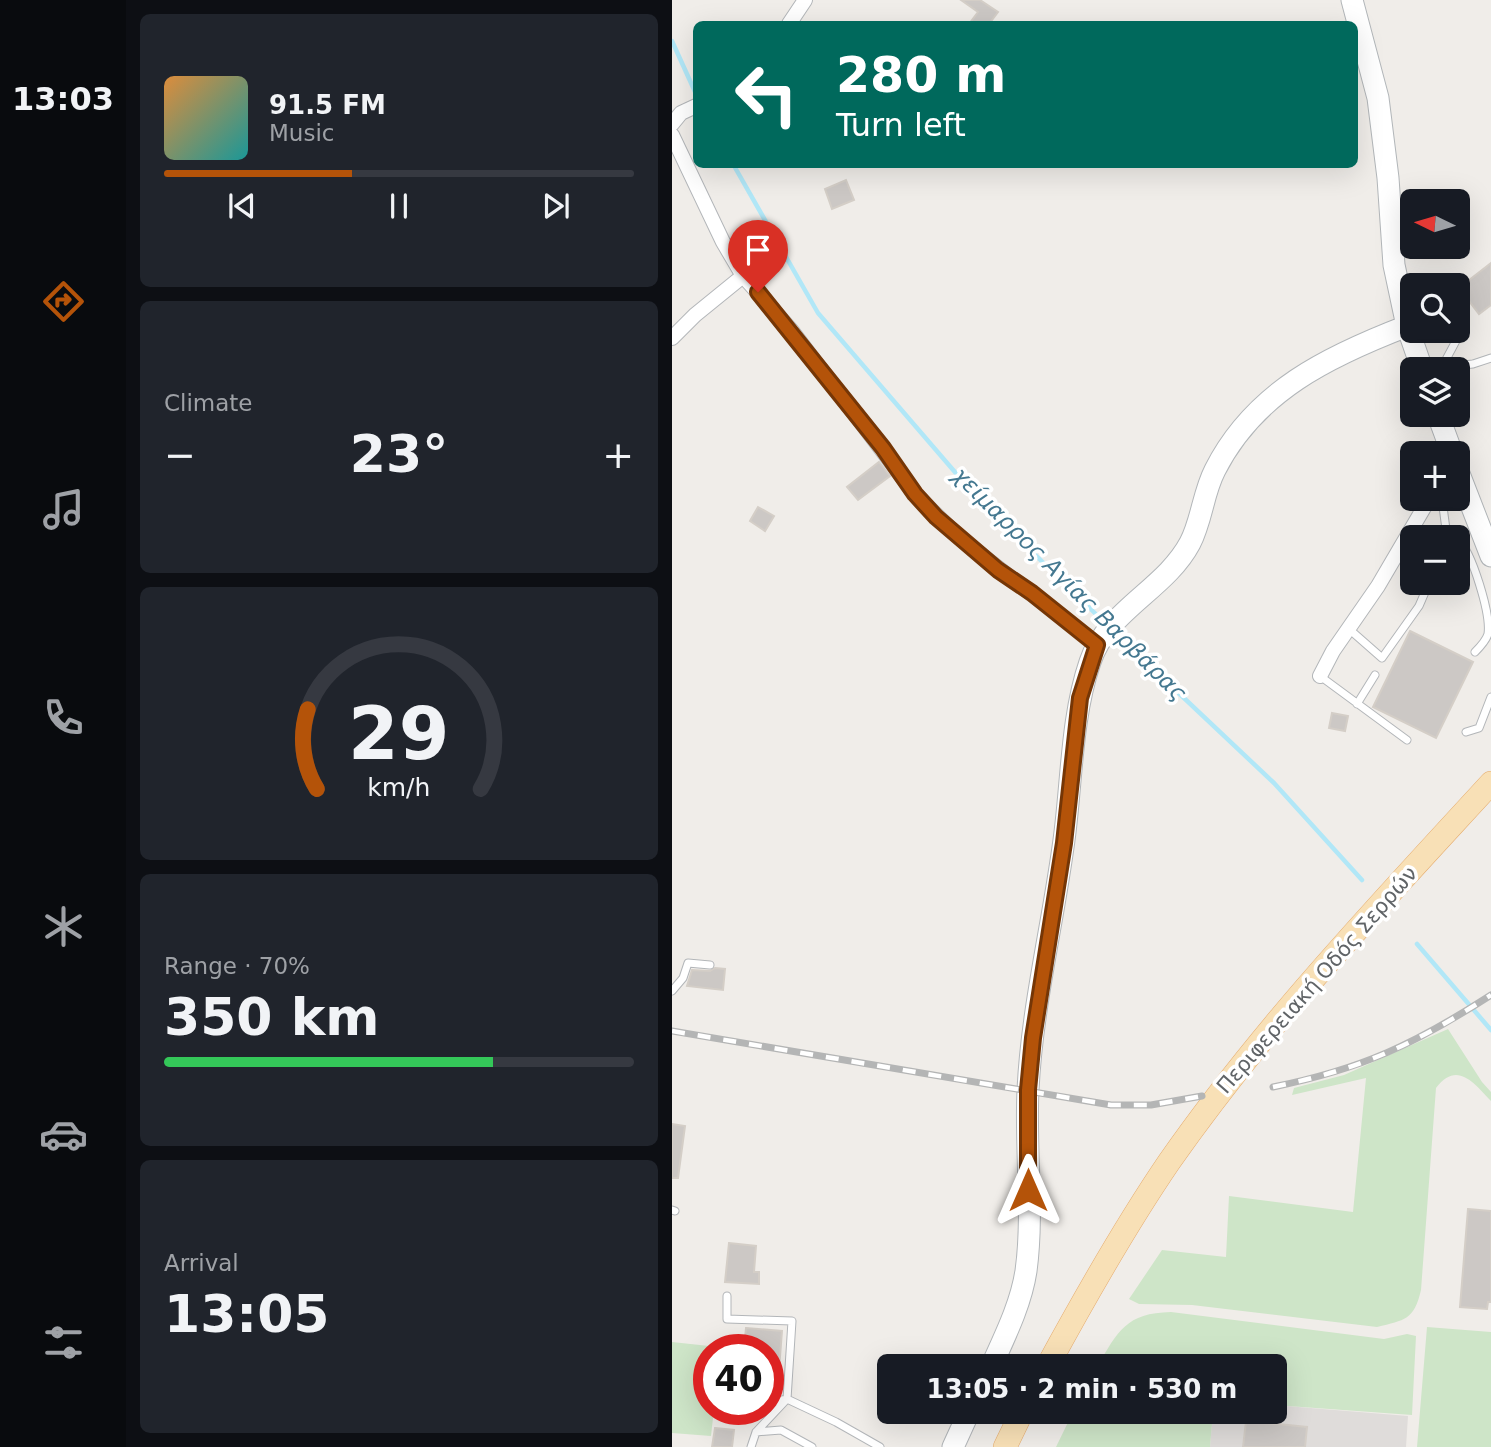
<!DOCTYPE html>
<meta charset="utf-8">
<style>
:root{--surface:#171b24;--page:#20242c;--text:#f1f3f6;--muted:#9ea1a6;--line:#363941;--accent:#b45309}
body{margin:0;font-family:"DejaVu Sans",sans-serif;background:var(--page);color:var(--text);height:100vh;display:flex;flex-direction:column;font-size:26px;white-space:nowrap}
*{box-sizing:border-box;margin:0}
p{font-size:23px;color:var(--muted)}
.icon{flex:none;width:38px;height:38px;fill:none;stroke:currentColor;stroke-width:2;stroke-linecap:round;stroke-linejoin:round}
.map{position:relative;flex:1;overflow:hidden}
.side{display:flex;flex-direction:column;gap:14px;padding:14px;background:#0d0f14;width:546px}
.side>*{flex:none}
.guide{position:absolute;left:21px;top:21px;width:665px;height:147px;border-radius:10px;box-shadow:0 7px 28px #0002;background:#00695c;color:#fff;overflow:hidden}
.needle{width:46px;rotate:275deg}
.controls{position:absolute;left:728px;top:189px;display:grid;gap:14px}
.controls a{display:grid;place-items:center;width:70px;height:70px;border-radius:10px;background:var(--surface);box-shadow:0 7px 28px #0002;font-size:35px}
.speed{position:absolute;left:21px;top:1334px;display:flex;gap:14px;font-size:35px;font-weight:700;text-align:center}
.speed>*{display:grid;place-content:center;width:91px;height:91px;border-radius:50%;background:var(--surface);box-shadow:0 7px 28px #0002;line-height:1}
.speed .limit{border:10px solid #d22;background:#fff;color:#111}
.pin{position:absolute;display:grid;place-items:center;width:60px;height:60px;color:#fff;margin:-72px -30px;border-radius:50% 50% 50% 0;rotate:-45deg;box-shadow:0 0 7px #0007}
.pin .icon{rotate:45deg}
.me{position:absolute;width:77px;margin:-38px;rotate:0deg;stroke-linejoin:round;filter:drop-shadow(0 0 5px #0008)}
.turn{display:flex;align-items:center;gap:24px;height:147px;padding:0 28px;font-size:32px}
.turn .icon{width:91px;height:91px;stroke-width:2.5}
.turn b{display:block;font-size:49px;line-height:60px}
.big{font-size:52px;font-weight:800;line-height:1.1}
.side .tile{flex:1;display:flex;flex-direction:column;justify-content:center;gap:10px;min-width:0;padding:0 24px;border-radius:10px;background:var(--page)}
.side .dial{align-items:center;gap:0}
.dial svg{height:182px;overflow:visible;fill:none;stroke:var(--line);stroke-width:7;stroke-linecap:round;text-anchor:middle}
.dial text{fill:var(--text);stroke:none}
.song{display:flex;align-items:center;gap:21px}
.cover{width:84px;height:84px;border-radius:10px;background:linear-gradient(135deg,hsl(30 70% 55%),hsl(180 70% 35%))}
.played{height:7px;border-radius:4px;background:linear-gradient(90deg,var(--accent) 40%,var(--line) 40%)}
.keys{display:flex;justify-content:space-around;direction:ltr}
.heat{display:flex;justify-content:space-between;align-items:center;font-size:38px;direction:ltr}
.charge{height:10px;border-radius:5px;background:linear-gradient(90deg,#34c759 70%,var(--line) 0)}
.trip{position:absolute;left:205px;top:1354px;width:410px;height:70px;border-radius:10px;background:var(--surface);box-shadow:0 7px 28px #0002;font-weight:800;line-height:70px;text-align:center}
main{display:flex;flex:1;min-height:0}
.tabs{display:flex;flex-direction:column;width:126px;justify-content:space-around;align-items:center;background:#090b0e;color:var(--muted)}
.tabs .icon{width:49px;height:49px}
.tabs .on{color:var(--accent)}
.tabs b{font-size:32px;color:var(--text)}
.map>svg:first-child{display:block}
.industrial{fill:#dfdcda}
.green{fill:#cee5c8}
.lines{fill:none;stroke-linecap:round;stroke-linejoin:round}
.stream{stroke:#b1e7f7;stroke-width:4.5}
.building{fill:#ccc8c5;stroke:#d4cec7;stroke-width:2}
.lane-casing{stroke:#b3b6b9;stroke-width:9}
.street-casing{stroke:#b3b6b9;stroke-width:16}
.secondary-casing{stroke:#b2b6b9;stroke-width:23}
.primary-casing{stroke:#e5ab6d;stroke-width:24}
.lane{stroke:#fff;stroke-width:7}
.street{stroke:#fff;stroke-width:14}
.secondary{stroke:#fff;stroke-width:21}
.primary{stroke:#f8e0b6;stroke-width:23}
.rail-casing{stroke:#b4b5b5;stroke-width:7}
.rail{stroke:#fff;stroke-width:4.5;stroke-dasharray:13;stroke-linecap:butt}
.route-casing{stroke:#753606;stroke-width:18}
.route{stroke:#b45309;stroke-width:12}
.labels{text-anchor:middle;stroke-width:7;stroke-linejoin:round;paint-order:stroke}
.street-label{font-size:21px;fill:#606467;stroke:#fff}
.water-label{font-size:23px;font-style:italic;fill:#447890;stroke:#fff}
</style>
<main>
<nav class="tabs">
<b>13:03</b>
<svg class="icon on" aria-label="directions" viewBox="0 0 24 24"><path d="M12 3l9 9-9 9-9-9zM9 14v-3h6M13 9l2 2-2 2"/></svg>
<svg class="icon" aria-label="music" viewBox="0 0 24 24"><path d="M9 18V5l10-2v13"/><circle cx="6" cy="18" r="3"/><circle cx="16" cy="16" r="3"/></svg>
<svg class="icon" aria-label="phone" viewBox="0 0 24 24"><path d="M5 4h4l2 5-3 2q2 4 5 5l2-3 5 2v4C11 20 4 13 5 4z"/></svg>
<svg class="icon" aria-label="climate" viewBox="0 0 24 24"><path d="M12 3v18M4 7l16 10M4 17L20 7"/></svg>
<svg class="icon" aria-label="car" viewBox="0 0 24 24"><path d="M5 17H2v-5l4-1 3-4h7l3 4 3 1v5h-3M9 17h6M6 11h13"/><circle cx="7" cy="17" r="2"/><circle cx="17" cy="17" r="2"/></svg>
<svg class="icon" aria-label="filters" viewBox="0 0 24 24"><path d="M4 7h16M4 17h16"/><circle cx="9" cy="7" r="2"/><circle cx="15" cy="17" r="2"/></svg>
</nav>
<section class="side">
<div class="tile">
<div class="song"><i class="cover"></i><div><b>91.5 FM</b><p>Music</p></div></div>
<div class="played"></div>
<div class="keys"><svg class="icon" aria-label="previous" viewBox="0 0 24 24"><path d="M18 5L8 12l10 7zM5 5v14"/></svg><svg class="icon" aria-label="pause" viewBox="0 0 24 24"><path d="M8 5v14M16 5v14"/></svg><svg class="icon" aria-label="next" viewBox="0 0 24 24"><path d="M6 5l10 7-10 7zM19 5v14"/></svg></div>
</div>
<div class="tile"><p>Climate</p>
<div class="heat"><a>−</a><b class="big">23°</b><a>+</a></div>
</div>
<div class="tile dial"><svg viewBox="0 0 100 80">
<path d="M14 69A42 42 0 1 1 86 69"/>
<path d="M14 69A42 42 0 0 1 10 34" stroke="#b45309"/>
<text x="50" y="56" font-size="32" font-weight="700">29</text>
<text x="50" y="72" font-size="11">km/h</text>
</svg></div>
<div class="tile"><p>Range · 70%</p><b class="big">350 km</b><div class="charge"></div></div>
<div class="tile"><p>Arrival</p><b class="big">13:05</b></div>
</section>
<div class="map">
<svg width="819" height="1447" viewBox="0 0 819 1447">
<rect width="100%" height="100%" fill="#f0ede9"/>
<path class="industrial" d="M602,1405L736,1416L734,1447H538L541,1412H602Z"/>
<path class="green" d="M776,1029L810,1082L819,1092V1101C802,1083 785,1060 764,1088L749,1290C742,1320 733,1320 705,1327L520,1305L467,1304L457,1299L490,1250L554,1257L557,1196L681,1212L694,1078L620,1095L622,1088L672,1075Z
M499,1312L712,1339L735,1334L744,1336L740,1415L602,1405V1367H425C446,1331 454,1313 499,1312Z
M755,1327L819,1332V1447H745Z
M44,1340L49,1342L48,1349H37V1409H42L39,1436L0,1433V1342L37,1346Z
M401,1412H541L538,1447H384Z"/>
<g class="lines">
<path class="stream" d="M0,41L24,94
M61,164L146,313L307,500L433,623
M442,632L602,783L690,880
M745,944L819,1030"/>
</g>
<path class="building" d="M289,0H308L326,12L317,24H297L306,12Z
M174,180L182,200L160,209L153,189Z
M819,263V305L807,314L787,288Z
M207,462L218,476L186,500L175,487Z
M86,507L102,516L93,531L78,521Z
M738,631L801,662L764,738L701,707Z
M660,713L676,716L673,731L657,728Z
M43,968L53,969L51,990L15,986L20,970L38,971Z
M0,1124L13,1126L6,1178H0Z
M796,1209L819,1211V1302H816L815,1309L788,1307Z
M57,1243L84,1246L82,1272H87V1284L53,1282Z
M74,1328L110,1331L105,1395L96,1397V1349H72Z
M574,1421L635,1427L633,1447H571Z
M43,1428L62,1430L60,1447H40Z"/>
<g class="lines">
<defs>
<path id="lane" d="M770,367L793,324
M754,369L801,364L819,358
M770,499L775,537
M786,539C800,552 819,614 816,634C814,641 808,647 803,652
M677,629L710,658L747,606L757,583
M648,676L735,740
M685,704L703,675
M794,732L807,728L819,697
M0,991L11,978L16,963L38,965
M0,1210L3,1211
M55,1296V1319L120,1321L115,1399L96,1403
M84,1432L109,1430L140,1447
M79,1447L84,1432L115,1399L164,1422L208,1447"/>
<path id="street" d="M117,24L133,0
M0,124L9,113L24,106
M0,135L51,242L71,276L120,331L243,494L289,539L425,645
M0,338L23,315L71,276
M648,676L661,651L706,586L757,499"/>
<path id="secondary" d="M680,0L706,98L716,178L722,265L735,326L750,369
M766,415L780,453
M786,471L819,556
M319,1367C333,1336 349,1304 354,1271C362,1212 353,1150 356,1090C360,1006 381,924 392,840C400,781 399,718 418,662C435,610 493,590 518,543C530,520 531,493 543,470C583,391 657,356 735,326
M281,1447L297,1412"/>
<path id="primary" d="M375,1367C413,1297 452,1228 497,1162C592,1026 707,905 819,783
M333,1447L350,1412"/>
</defs>
<use href="#lane" class="lane-casing"/>
<use href="#street" class="street-casing"/>
<use href="#secondary" class="secondary-casing"/>
<use href="#primary" class="primary-casing"/>
<use href="#lane" class="lane"/>
<use href="#street" class="street"/>
<use href="#secondary" class="secondary"/>
<use href="#primary" class="primary"/>
<defs>
<path id="rail" d="M0,1031L439,1105H479L530,1096
M601,1087C690,1069 743,1044 819,995"/>
</defs>
<use href="#rail" class="rail-casing"/>
<use href="#rail" class="rail"/>
</g>
<g class="lines">
<defs>
<path id="route" d="M86,292L211,448L243,494L264,517L326,570L360,593L425,645L408,698L392,843L361,1038L356,1090V1190"/>
</defs>
<use href="#route" class="route-casing"/>
<use href="#route" class="route"/>
</g>
<g class="labels">
<g class="street-label">
<text transform="translate(645 980) rotate(-49)" y="7">Περιφερειακή Οδός Σερρών</text>
</g>
<g class="water-label">
<text transform="translate(398 584) rotate(45)" y="8">χείμαρρος Αγίας Βαρβάρας</text>
</g>
</g>
</svg>
<div class="controls">
<a><svg class="needle" viewBox="-14 -14 28 28"><path d="M0-13l5 13h-10z" fill="#e53935"/><path d="M0 13l5-13h-10z" fill="#9ea1a6"/></svg></a>
<a><svg class="icon" aria-label="search" viewBox="0 0 24 24"><circle cx="10" cy="10" r="6"/><path d="M15 15l6 6"/></svg></a>
<a><svg class="icon" aria-label="layers" viewBox="0 0 24 24"><path d="M12 4l9 5-9 5-9-5zM3 14l9 5 9-5"/></svg></a>
<a>+</a>
<a>−</a>
</div>
<div class="speed"><div class="limit">40</div></div>
<div class="pin" style="left:86px;top:292px;background:#d93025"><svg class="icon" aria-label="arrive" viewBox="0 0 24 24"><path d="M6 21V4h12l-3 4 3 4H6"/></svg></div>
<svg class="me" style="left:356px;top:1190px" viewBox="-20 -20 40 40"><path d="M0-17L14 15 0 8-14 15z" fill="#b45309" stroke="#fff" stroke-width="4"/></svg>
<div class="trip">13:05 · 2 min · 530 m</div>
<div class="guide">
<div class="turn"><svg class="icon" aria-label="left" viewBox="0 0 24 24"><path d="M17 20v-9H6M10 6l-5 5 5 5"/></svg><div><b>280 m</b>Turn left</div></div>
</div>
</div>
</main>
